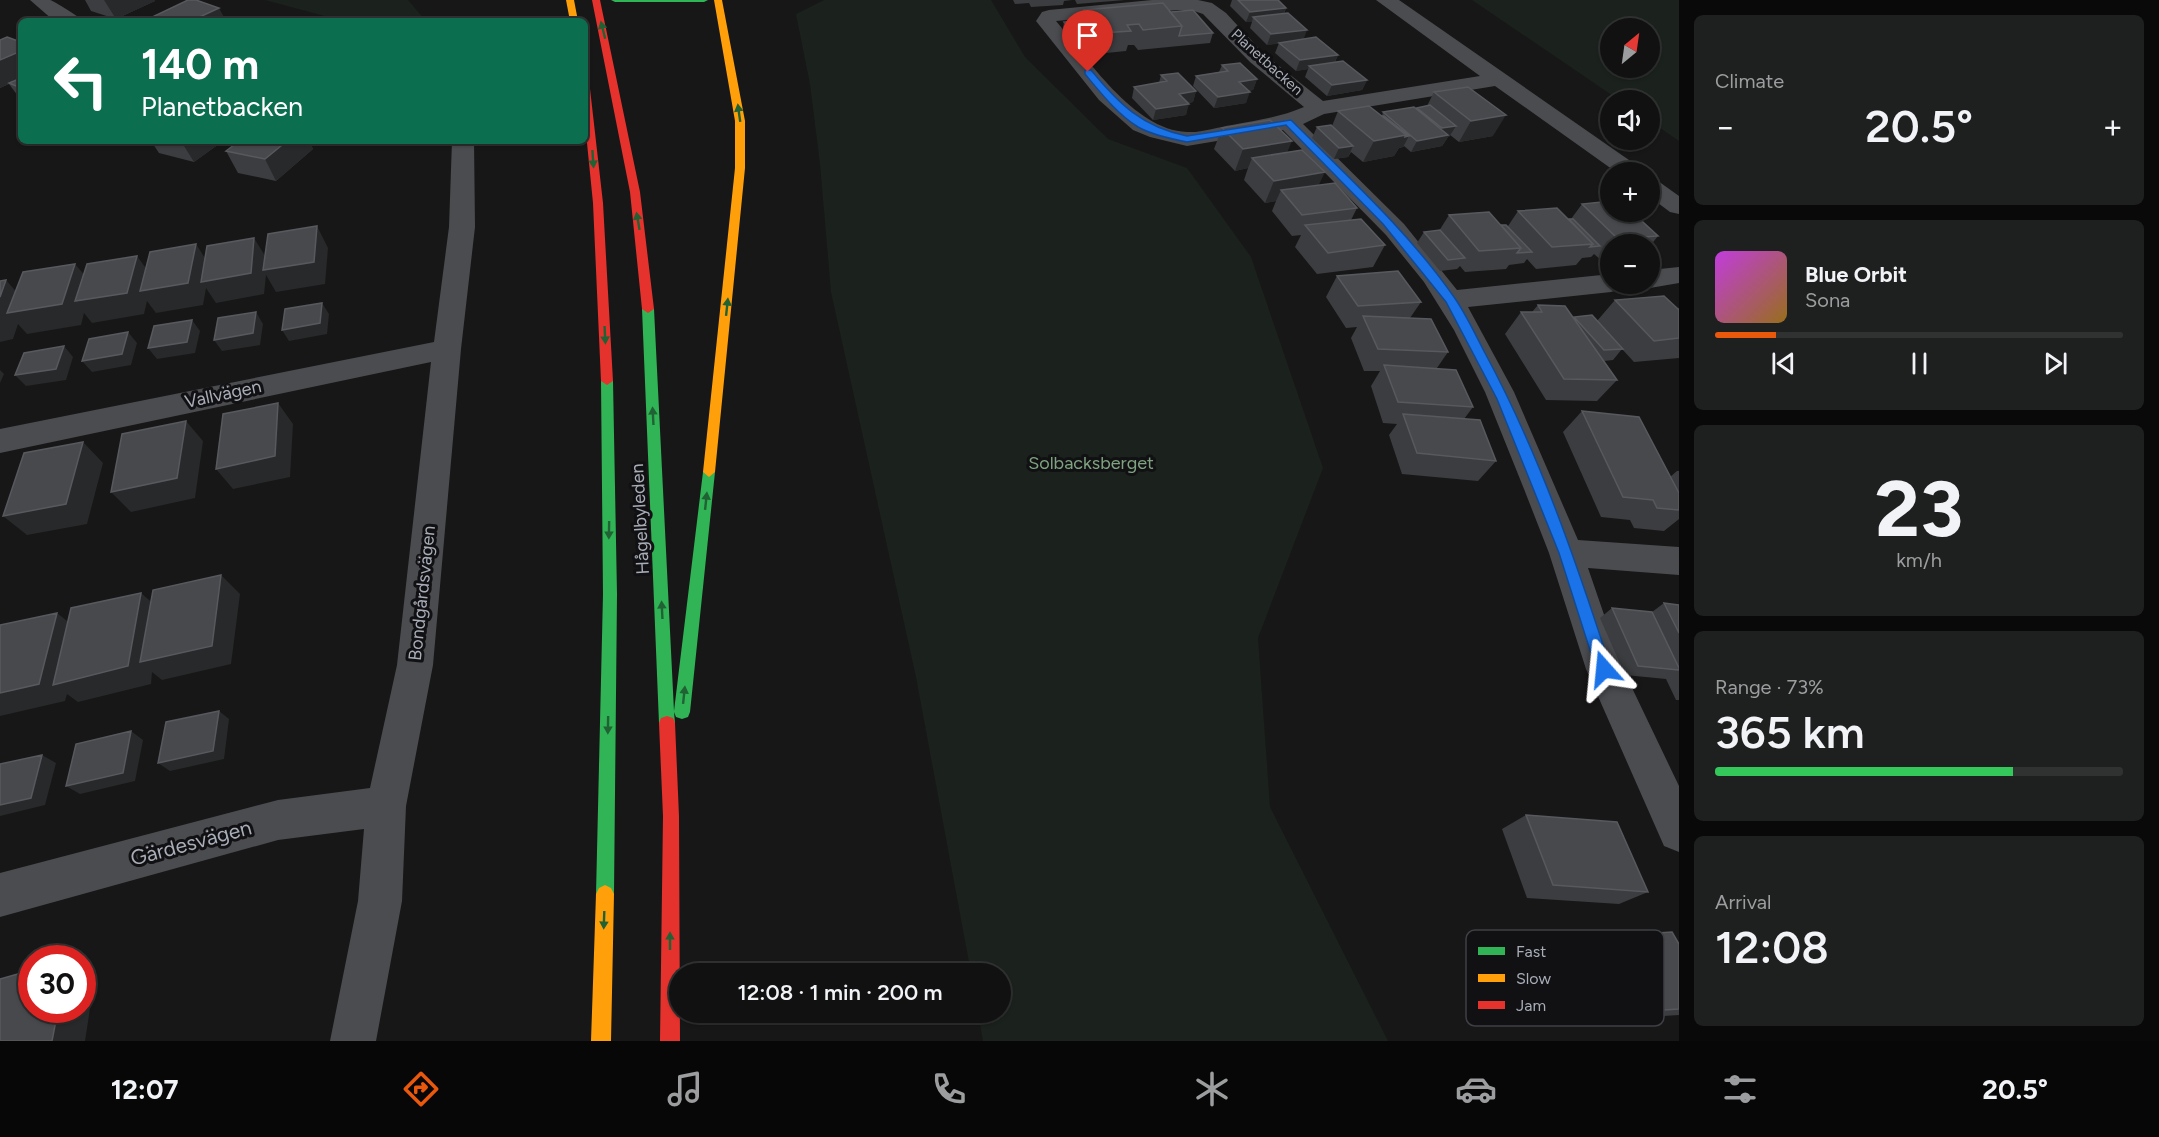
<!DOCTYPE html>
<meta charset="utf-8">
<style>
:root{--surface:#111;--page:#1e1f1f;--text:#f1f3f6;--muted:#9c9d9f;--line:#303131;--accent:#ea580c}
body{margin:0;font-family:Figtree,sans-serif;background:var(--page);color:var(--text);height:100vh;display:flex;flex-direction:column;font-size:22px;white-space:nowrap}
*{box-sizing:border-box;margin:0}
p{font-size:20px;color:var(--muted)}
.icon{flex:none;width:33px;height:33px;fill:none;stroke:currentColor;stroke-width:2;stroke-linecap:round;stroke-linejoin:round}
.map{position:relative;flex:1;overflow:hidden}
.side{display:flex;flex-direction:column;gap:15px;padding:15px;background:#090909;width:480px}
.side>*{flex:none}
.guide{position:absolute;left:18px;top:18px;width:570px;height:126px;border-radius:9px;box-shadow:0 2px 4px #0004,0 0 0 2px var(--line);background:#0b6e4f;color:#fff;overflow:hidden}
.needle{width:39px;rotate:29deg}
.controls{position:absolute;left:1600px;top:18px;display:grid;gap:12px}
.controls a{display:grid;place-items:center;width:60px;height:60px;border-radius:50%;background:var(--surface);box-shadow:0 2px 4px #0004,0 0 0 2px var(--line);font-size:30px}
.speed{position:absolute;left:18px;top:945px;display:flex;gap:12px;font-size:30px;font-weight:700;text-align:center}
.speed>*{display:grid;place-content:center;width:78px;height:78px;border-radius:50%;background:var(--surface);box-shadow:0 2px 4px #0004,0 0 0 2px var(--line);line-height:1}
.speed .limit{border:9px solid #d22;background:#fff;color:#111}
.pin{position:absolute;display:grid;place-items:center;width:51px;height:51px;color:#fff;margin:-62px -26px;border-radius:50% 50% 50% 0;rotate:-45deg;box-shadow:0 0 6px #0007}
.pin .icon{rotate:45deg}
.me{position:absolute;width:66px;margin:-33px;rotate:342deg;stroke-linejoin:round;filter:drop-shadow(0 0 4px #0008)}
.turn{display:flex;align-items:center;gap:21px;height:126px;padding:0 24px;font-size:27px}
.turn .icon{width:78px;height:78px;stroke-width:2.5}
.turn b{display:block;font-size:42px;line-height:51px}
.big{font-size:45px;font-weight:600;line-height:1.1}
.side .card{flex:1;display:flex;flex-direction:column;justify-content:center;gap:9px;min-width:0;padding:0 21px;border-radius:9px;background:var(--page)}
.side .dial{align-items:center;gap:0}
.dial b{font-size:78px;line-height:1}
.song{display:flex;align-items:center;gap:18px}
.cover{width:72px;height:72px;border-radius:9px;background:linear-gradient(135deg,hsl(290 70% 55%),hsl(40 70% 35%))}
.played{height:6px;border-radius:3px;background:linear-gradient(90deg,var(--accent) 15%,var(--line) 15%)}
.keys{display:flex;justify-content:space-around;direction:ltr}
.heat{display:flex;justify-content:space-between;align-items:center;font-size:33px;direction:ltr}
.charge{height:9px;border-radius:4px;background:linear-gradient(90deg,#34c759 73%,var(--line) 0)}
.trip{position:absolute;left:669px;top:963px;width:342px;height:60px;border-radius:30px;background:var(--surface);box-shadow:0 2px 4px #0004,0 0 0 2px var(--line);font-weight:600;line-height:60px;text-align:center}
.tabs{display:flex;height:96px;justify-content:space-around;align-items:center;background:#070707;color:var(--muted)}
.tabs .icon{width:42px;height:42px}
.tabs .current{color:var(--accent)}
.tabs b{font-size:27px;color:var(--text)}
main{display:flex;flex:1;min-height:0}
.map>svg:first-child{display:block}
.green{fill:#1b211c;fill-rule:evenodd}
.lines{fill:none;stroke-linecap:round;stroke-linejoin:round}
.street{fill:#4b4c50;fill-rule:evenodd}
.fast{fill:#30b455;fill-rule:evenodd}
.slow{fill:#ff9f0a;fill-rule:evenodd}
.jam{fill:#e5322d;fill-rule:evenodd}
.wall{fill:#3c3d40}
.shaded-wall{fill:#28292a}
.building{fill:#48494d;stroke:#57595e;stroke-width:1.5}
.oneway{fill:#206234}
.route{fill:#1a73e8;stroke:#114b97;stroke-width:1.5}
.labels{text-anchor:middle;stroke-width:6;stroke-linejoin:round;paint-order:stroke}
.far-street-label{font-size:15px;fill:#a8adb8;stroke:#111113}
.street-label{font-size:18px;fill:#a8adb8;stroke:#111113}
.park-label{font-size:18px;fill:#7fa381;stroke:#111113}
.near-street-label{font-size:21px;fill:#a8adb8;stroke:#111113}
.key{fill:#111113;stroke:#3e4045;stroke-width:1.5}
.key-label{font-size:16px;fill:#a8adb8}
</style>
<main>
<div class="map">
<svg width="1679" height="1041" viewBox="0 0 1679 1041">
<rect width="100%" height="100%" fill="#171717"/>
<path class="green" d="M265,0H408L426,21L328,17Z
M824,0H991L1025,57L1108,139L1187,168L1251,257L1323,468L1258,638L1270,807L1388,1041H983L978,1013L1000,1012V974L971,973L916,677L831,292L820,164L810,84L796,14Z
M1472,0H1679V141L1650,121V100H1619ZM1611,28H1650V68H1611Z"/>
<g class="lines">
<path class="street" d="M30,0C37,0 44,0 50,0C54,1 81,18 83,21L53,20Z
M1152,0H1198L1212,3L1226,13L1264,54L1323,101L1480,76L1376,0H1399L1639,167L1643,172H1616L1495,86L1324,114L1303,124L1404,224L1457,290L1611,274V284H1624L1620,289L1611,292L1468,307L1514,392L1578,540L1679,547V575L1588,568L1622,667L1679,786V852L1664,846L1586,669L1549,553L1524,489L1485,392L1454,330L1424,282L1386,235L1283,130L1187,146L1150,137L1133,130L1099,100L1036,21L1042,12L1049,10ZM1178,10L1194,11L1203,14L1250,62L1304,107C1281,117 1258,120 1232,125C1218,127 1201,133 1187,132C1134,130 1087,58 1056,21Z
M452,141H474L475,227L461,349L433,665L406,806L402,901L376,1041H330L358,901L364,829L278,840L0,917V873L278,800L370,788L397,665L431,362L0,453V429L434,342L449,227Z
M1650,179L1658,181L1679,196V214L1670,212L1650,197Z
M1679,267V283L1650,288L1640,284H1650V270Z"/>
<path class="fast" d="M611,0H708L704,2H615Z
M648,305L654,309L674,711L703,472L709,467L715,472L690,712L688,717L682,719L676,717L674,712L675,723L673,728L667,730L661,728L659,723L642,309Z
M607,377L613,381L617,594L614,894L611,900L605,903L599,900L596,894L603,594L601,381Z"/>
<path class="slow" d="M566,0H574L578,21H570Z
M714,0H722L745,121V168L715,472L709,477L703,472L735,168V121Z
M605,885L611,888L614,894L611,1041H591L596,894L599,888Z"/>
<path class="jam" d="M592,0H600L640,192L654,309L648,313L642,309L630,192Z
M585,77L589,80L603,203L613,381L607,385L601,381L593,203L585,123Z
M667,716L673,718L675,723L679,816L680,1041H660L663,816L659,723L661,718Z"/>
</g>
<path class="wall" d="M85,0H154L155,1L116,19L91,11Z
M1013,0H1072L1064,1L1063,5L1031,7L1029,3L1015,4Z
M1075,0H1125L1077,4Z
M1232,0H1278L1286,8L1284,14L1303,39L1338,55L1335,62L1367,80L1362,90L1327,96L1305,77L1308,69L1296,71L1275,53L1279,43L1267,45L1250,28L1252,22H1246L1230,6Z
M1084,10L1170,12L1213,33L1210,43L1138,50L1134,45H1128L1126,51L1096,54L1092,49L1074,50L1062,32L1064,22L1082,20Z
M0,40L21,42V100L9,84L0,88Z
M1222,65L1257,79L1253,90L1248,91L1246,103L1214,108L1193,86L1196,76L1219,72Z
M1161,75L1196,91L1193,102L1188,103L1186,115L1153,120L1132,98L1134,87L1159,83Z
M1434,92L1493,136L1459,142L1450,135L1449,137H1448L1442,146L1411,152L1404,146L1403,147L1399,148L1394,156L1363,162L1351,152L1348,157L1334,159L1312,138L1317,127L1332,126L1338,111L1382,116L1383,112L1416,109L1417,108L1427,106Z
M1222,128L1287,152L1319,185L1357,208L1351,220L1385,245L1373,267L1317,274L1295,247L1301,235L1292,236L1272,211L1276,201L1265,203L1244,180L1248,168L1235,171L1214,149Z
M151,141H223L194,162L159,153Z
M239,141H309L313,149L276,181L238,173L226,151Z
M1582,204L1658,236L1650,246V244H1611V260H1601L1594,254L1591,257L1582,258L1576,265L1536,269L1527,259L1524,263L1509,265L1506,269L1465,272L1460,266L1457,269L1440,271L1417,243L1424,232L1439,231L1449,215L1508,226L1518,211L1571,219Z
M1337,276L1421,302L1410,318L1448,352L1437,368L1473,407L1464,419L1496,461L1478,481L1402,474L1389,435L1397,424L1383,423L1371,386L1380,371H1364L1351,338L1357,327L1346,328L1326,297Z
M1615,300L1679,308V358L1634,362L1622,349L1613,360L1604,361L1617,380L1597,401L1546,400L1505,334L1521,312H1532L1538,305L1573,317L1597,321Z
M1582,411L1670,477L1677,471H1679V519L1664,531L1634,528L1630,520L1601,517L1563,432Z
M1664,603L1679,605V700H1676L1666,679L1625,675L1600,618L1612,608L1652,612Z
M1526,815L1648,892L1619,904L1527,898L1502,829Z
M1579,938L1679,944V1015L1587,1021L1552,949Z"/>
<path class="shaded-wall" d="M104,0H154L155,1L116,19Z
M219,8L226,21H191Z
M1286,8L1282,18L1253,17L1252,22H1246L1250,12Z
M1307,30L1303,41L1267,45L1271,34Z
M21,51V78L0,88V60Z
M1338,55L1333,65L1309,66L1308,69L1296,71L1300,60Z
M1257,79L1253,90L1235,92L1239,82Z
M1367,80L1362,90L1327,96L1332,85Z
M1196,91L1193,102L1175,105L1179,94Z
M1250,92L1246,103L1214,108L1218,97Z
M1189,104L1186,115L1153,120L1156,109Z
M1506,115L1493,136L1459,142L1471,121Z
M1456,126L1449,137H1448L1442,146L1411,152L1417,141L1437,137L1442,128Z
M1406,135L1409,136L1403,147L1399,148L1394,156L1363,162L1374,141Z
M181,141H223L194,162Z
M287,141H309L313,149L276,181L265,159Z
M1292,141L1283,162L1252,158L1248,168L1235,171L1243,149Z
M1353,146L1348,157L1334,159L1339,148Z
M1325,172L1315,193L1281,190L1276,201L1265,203L1274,181Z
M317,226L328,248L325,284L276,292L266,275L264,294L216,303L206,288L203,305L156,313L147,301L144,314L92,323L84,313L81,325L27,334L18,324L13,339L0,342V297L6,280L25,302L75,264L93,285L137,256L153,278L196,244L210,266L254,238L267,259Z
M322,303L329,314L327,334L289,341L282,330Z
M256,312L263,324L260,345L222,351L214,340Z
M192,320L200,331L195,353L157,359L148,348Z
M128,332L137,343L131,365L92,372L82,361Z
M64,346L73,357L66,380L26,386L15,375Z
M0,370L4,374L0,383Z
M278,403L293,424L290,477L233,489L216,469Z
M186,421L203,441L195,498L131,512L111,492Z
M83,442L103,463L87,524L27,535L3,516Z
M221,575L240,594L231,664L162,680L152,672L151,684L78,702L67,694L65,701L0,716V693L57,613L81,632L141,593L162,611Z
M219,711L229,719L224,759L170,771L158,763Z
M131,731L143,740L135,781L80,794L66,786Z
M42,755L56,763L45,805L0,816V805Z
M82,965L96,970L85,1041H52L58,1010H82Z"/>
<path class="building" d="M188,0H196L219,8L191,21H155L148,19Z
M1238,0H1278L1286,8L1250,12Z
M1163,3L1182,26L1143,30L1139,24L1127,25L1131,31L1101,33L1084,10Z
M1193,10L1213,33L1179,36L1182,26L1170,12Z
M1288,13L1307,30L1271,34L1253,17Z
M1082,20L1095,38L1077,40L1064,22Z
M7,37L21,42V51L0,60V40Z
M1316,37L1338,55L1300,60L1279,43Z
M1343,61L1367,80L1332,85L1309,66Z
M1240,63L1257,79L1239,82L1250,92L1218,97L1196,76L1228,71L1222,65Z
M1178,73L1196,91L1179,94L1189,104L1156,109L1134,87L1167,81L1161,75Z
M21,78V88L9,83Z
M1468,87L1506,115L1471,121L1434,92Z
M1430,105L1456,126L1442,128L1417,108Z
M1369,106L1406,135L1374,141L1338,111Z
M1414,107L1448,135L1417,141L1383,112Z
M1382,116H1384L1409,136L1405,137L1406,135Z
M1270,120L1292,141L1243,149L1222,128Z
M1331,125L1353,146L1339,148L1317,127Z
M239,141H287L265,159L226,151Z
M1302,150L1325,172L1274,181L1252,158Z
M1335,183L1357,208L1302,215L1281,190Z
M1611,201V212H1632L1658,236L1618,239L1582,204Z
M1557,208L1593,244L1552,247L1518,211Z
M1489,212L1521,248L1479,251L1449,215Z
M1361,219L1385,245L1328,253L1305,225Z
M1569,219H1573L1600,246L1590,247L1593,244Z
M1501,225H1506L1532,252L1517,253L1521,248Z
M317,226L314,262L263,270L268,234Z
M1440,230L1465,258L1448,260L1424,232Z
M254,238L251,273L201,282L207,246Z
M196,244L188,283L140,291L150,252Z
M137,256L127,293L75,301L87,264Z
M75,264L62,304L7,313L23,272Z
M1398,271L1421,302L1358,306L1337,276Z
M6,280L0,297V281Z
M1664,296L1679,310V338L1654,341L1615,300Z
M322,303L320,323L282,330L285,309Z
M1538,305L1565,306L1617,380L1564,379L1521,312H1542Z
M256,312L253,333L214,340L218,318Z
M1592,315L1623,349L1604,350L1574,317Z
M1363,316L1431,319L1448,352L1378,349Z
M192,320L187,342L148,348L154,326Z
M128,332L122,354L82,361L89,339Z
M64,346L56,369L15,375L24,353Z
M1384,365L1456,370L1473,407L1398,402Z
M278,403L275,456L216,469L223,414Z
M1582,411L1639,417L1679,493V510L1657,508L1653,500L1623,497Z
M1403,414L1480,420L1496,461L1417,453Z
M186,421L177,478L111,492L122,434Z
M83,442L66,504L3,516L24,453Z
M221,575L212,646L140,662L153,590Z
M141,593L128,666L53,685L71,608Z
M1664,603L1679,605V633Z
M1612,608L1652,612L1679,668V670L1638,666Z
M57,613L39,684L0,693V625Z
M219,711L213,751L158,763L166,722Z
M131,731L123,773L66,786L76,744Z
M42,755L31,798L0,805V764Z
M1526,815L1617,822L1648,892L1553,885Z
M1672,932L1679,944V1009L1618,1013L1579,938Z
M32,970V1010H58L52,1041H0V979Z"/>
<defs><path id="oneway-solid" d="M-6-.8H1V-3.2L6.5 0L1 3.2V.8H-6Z" transform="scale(1.5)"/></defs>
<g class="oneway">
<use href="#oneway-solid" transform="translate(603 30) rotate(-104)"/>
<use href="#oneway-solid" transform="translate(739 113) rotate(-98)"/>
<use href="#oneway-solid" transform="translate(593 159) rotate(86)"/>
<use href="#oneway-solid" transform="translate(638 221) rotate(-100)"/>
<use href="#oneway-solid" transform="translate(727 307) rotate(-84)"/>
<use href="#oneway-solid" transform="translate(605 335) rotate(87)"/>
<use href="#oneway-solid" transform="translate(653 416) rotate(-93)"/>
<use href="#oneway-solid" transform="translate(706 501) rotate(-84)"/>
<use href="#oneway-solid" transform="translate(609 530) rotate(91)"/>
<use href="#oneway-solid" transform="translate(662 610) rotate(-93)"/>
<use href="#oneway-solid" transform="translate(684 695) rotate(-84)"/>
<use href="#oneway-solid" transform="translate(608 725) rotate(91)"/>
<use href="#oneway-solid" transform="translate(604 920) rotate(92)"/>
<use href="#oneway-solid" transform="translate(670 941) rotate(-90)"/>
</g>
<path class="route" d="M1085,70H1091C1119,104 1142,127 1187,136L1291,120C1347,176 1408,231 1454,297C1466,314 1475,334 1485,353C1539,453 1576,561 1611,669L1609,674L1604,676L1598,674L1596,669L1559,553L1497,399L1446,302L1383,224L1286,125L1187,142C1171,139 1152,135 1138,127C1117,114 1100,92 1085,74Z"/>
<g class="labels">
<g class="far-street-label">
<text transform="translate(1267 62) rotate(42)" y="5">Planetbacken</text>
</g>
<g class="street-label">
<text transform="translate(223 394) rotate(-12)" y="6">Vallvägen</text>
<text transform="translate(640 519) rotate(-93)" y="6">Hågelbyleden</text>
<text transform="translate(422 593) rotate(-84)" y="6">Bondgårdsvägen</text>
</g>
<g class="park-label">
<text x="1091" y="469">Solbacksberget</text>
</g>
<g class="near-street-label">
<text transform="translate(191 843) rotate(-15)" y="7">Gärdesvägen</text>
</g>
</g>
<rect x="1466" y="930" width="198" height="96" rx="9" class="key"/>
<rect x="1478" y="947" width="27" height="8" fill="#30b455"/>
<rect x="1478" y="974" width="27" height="8" fill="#ff9f0a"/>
<rect x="1478" y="1001" width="27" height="8" fill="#e5322d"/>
<g class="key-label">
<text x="1516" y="957">Fast</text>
<text x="1516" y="984">Slow</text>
<text x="1516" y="1011">Jam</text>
</g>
</svg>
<div class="controls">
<a><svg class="needle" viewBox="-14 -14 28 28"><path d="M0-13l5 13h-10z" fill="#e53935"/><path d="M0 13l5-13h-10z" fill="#9c9d9f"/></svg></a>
<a><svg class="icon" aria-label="sound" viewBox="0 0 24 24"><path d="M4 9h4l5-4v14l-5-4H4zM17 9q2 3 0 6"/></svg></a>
<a>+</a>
<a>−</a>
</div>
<div class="speed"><div class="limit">30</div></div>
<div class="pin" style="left:1088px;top:72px;background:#d93025"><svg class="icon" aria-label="arrive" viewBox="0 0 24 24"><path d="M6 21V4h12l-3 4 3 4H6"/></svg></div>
<svg class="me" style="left:1604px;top:669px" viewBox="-20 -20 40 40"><path d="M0-17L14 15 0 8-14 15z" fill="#1a73e8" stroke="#fff" stroke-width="4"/></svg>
<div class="trip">12:08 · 1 min · 200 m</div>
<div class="guide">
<div class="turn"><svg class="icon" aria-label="left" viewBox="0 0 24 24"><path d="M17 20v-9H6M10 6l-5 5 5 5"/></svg><div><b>140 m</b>Planetbacken</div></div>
</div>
</div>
<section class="side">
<div class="card"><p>Climate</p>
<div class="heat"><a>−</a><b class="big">20.5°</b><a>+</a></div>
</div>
<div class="card">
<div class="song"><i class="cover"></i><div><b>Blue Orbit</b><p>Sona</p></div></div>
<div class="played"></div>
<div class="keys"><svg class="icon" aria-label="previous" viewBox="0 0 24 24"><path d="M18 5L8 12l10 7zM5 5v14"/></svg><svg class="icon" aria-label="pause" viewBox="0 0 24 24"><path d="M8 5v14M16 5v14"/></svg><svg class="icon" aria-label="next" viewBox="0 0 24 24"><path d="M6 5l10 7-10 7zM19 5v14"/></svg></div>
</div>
<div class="card dial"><b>23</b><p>km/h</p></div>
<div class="card"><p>Range · 73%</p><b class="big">365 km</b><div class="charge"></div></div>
<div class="card"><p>Arrival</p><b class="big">12:08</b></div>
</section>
</main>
<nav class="tabs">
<b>12:07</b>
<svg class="icon current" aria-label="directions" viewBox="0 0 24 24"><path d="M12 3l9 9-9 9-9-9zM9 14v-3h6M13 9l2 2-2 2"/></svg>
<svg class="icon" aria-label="music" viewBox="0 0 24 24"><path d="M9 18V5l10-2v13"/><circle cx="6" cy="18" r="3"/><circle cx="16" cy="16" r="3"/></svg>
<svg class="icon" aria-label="phone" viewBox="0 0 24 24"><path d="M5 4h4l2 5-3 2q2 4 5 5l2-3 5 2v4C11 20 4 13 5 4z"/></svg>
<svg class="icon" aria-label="climate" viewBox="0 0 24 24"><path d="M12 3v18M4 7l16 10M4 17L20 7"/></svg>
<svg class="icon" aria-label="car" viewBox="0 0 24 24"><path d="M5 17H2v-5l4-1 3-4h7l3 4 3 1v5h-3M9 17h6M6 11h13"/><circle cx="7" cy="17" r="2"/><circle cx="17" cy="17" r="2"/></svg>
<svg class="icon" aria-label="filters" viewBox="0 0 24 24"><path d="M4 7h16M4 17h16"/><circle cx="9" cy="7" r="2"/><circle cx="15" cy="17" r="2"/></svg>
<b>20.5°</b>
</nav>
